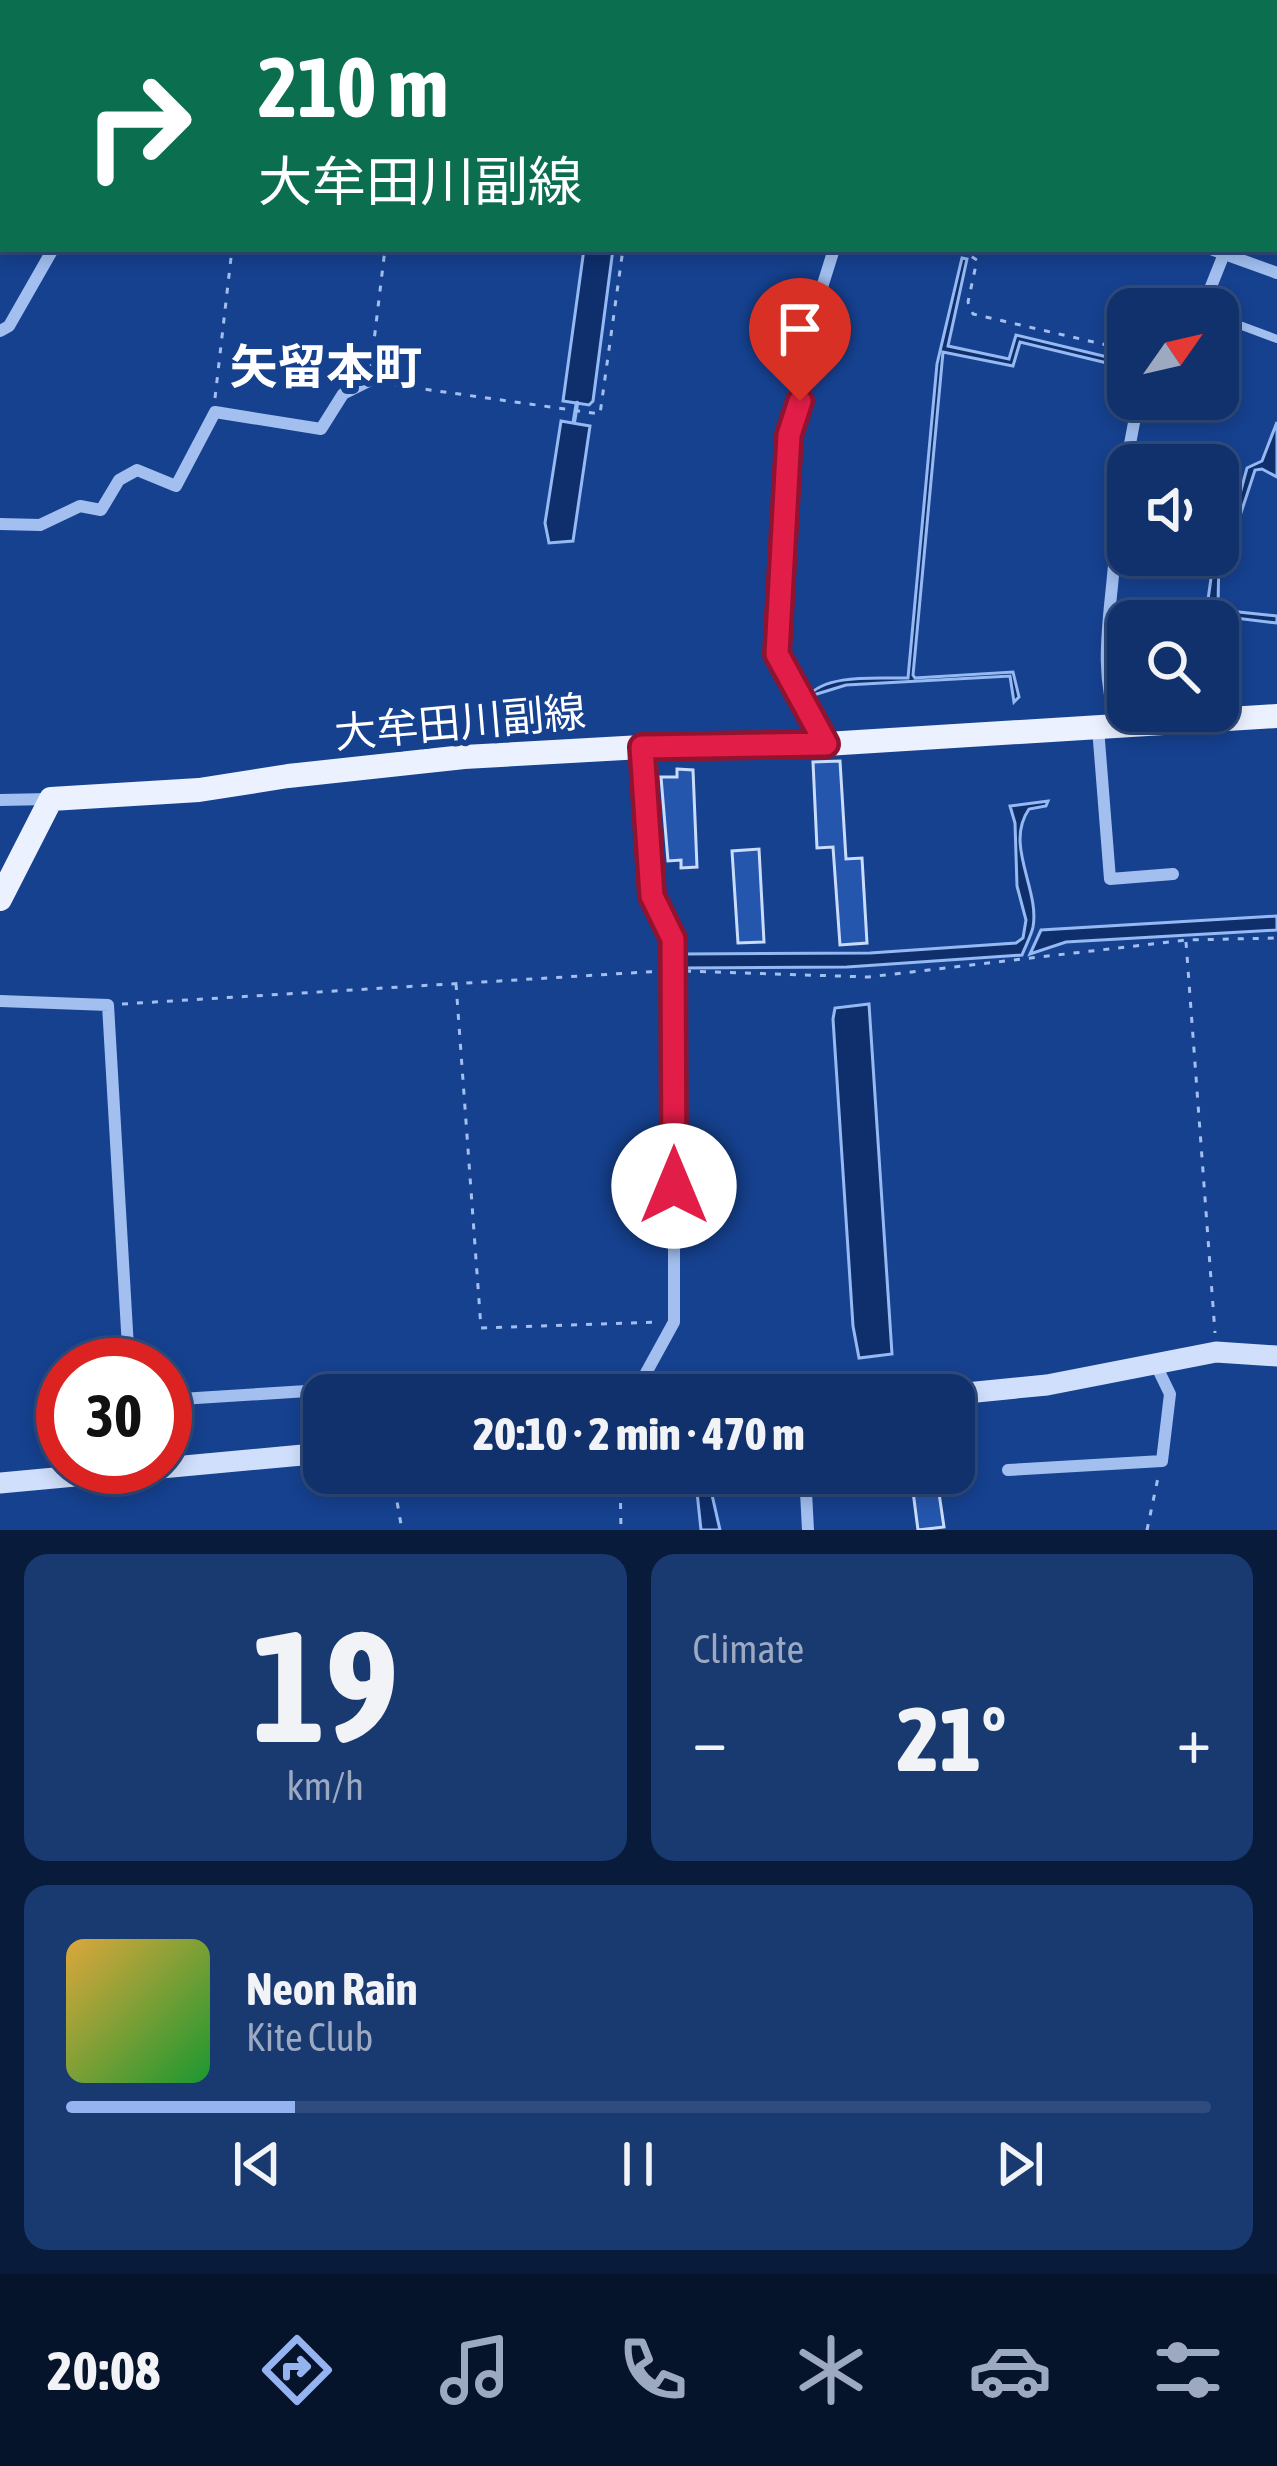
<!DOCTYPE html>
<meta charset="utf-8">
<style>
:root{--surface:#10316b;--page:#193971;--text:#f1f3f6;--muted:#9ca9c1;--line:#304c7e;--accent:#95b2f1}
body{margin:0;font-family:"Asap Condensed","Noto Sans JP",sans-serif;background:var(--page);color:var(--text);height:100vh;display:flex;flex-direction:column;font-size:45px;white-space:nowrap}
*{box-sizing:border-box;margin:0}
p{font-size:39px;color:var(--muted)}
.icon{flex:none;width:66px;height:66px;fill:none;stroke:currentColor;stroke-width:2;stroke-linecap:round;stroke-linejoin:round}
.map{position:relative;height:1530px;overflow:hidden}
.details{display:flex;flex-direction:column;gap:24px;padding:24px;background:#091b3b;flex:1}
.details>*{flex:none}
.banner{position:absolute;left:0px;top:0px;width:1278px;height:252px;box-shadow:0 6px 18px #0003,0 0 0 3px var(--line);background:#0b6e4f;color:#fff;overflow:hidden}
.needle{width:78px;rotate:56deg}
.buttons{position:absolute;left:1107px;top:288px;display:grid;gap:24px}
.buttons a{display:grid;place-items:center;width:132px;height:132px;border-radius:24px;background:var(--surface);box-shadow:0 6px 18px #0003,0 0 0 3px var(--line);font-size:60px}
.speed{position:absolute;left:36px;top:1338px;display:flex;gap:24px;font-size:60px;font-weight:700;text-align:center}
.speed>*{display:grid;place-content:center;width:156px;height:156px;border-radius:50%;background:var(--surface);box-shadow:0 6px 18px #0003,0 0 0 3px var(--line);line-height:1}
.speed .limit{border:18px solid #d22;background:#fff;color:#111}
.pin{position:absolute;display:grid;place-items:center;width:102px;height:102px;color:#fff;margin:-123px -51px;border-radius:50% 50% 50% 0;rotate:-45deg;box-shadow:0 0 12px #0007}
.pin .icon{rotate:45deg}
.me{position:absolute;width:132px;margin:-66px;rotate:0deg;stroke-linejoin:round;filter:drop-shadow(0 0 9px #0008)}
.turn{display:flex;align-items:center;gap:42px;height:252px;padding:0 60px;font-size:54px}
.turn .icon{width:156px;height:156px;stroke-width:2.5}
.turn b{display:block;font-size:84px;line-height:102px}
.big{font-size:90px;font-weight:800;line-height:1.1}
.details .card{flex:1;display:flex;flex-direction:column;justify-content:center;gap:18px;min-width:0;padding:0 42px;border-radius:24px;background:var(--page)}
.details .dial{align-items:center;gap:0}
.dial b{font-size:156px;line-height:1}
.song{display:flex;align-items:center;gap:36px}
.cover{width:144px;height:144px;border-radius:18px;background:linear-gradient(135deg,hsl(40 70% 55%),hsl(130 70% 35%))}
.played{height:12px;border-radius:6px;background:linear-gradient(90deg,var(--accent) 20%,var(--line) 20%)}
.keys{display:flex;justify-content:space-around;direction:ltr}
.heat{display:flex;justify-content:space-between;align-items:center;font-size:66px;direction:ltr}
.details .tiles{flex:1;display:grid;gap:24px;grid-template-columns:1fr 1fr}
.card:last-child{grid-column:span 2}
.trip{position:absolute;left:303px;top:1374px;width:672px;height:120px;border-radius:24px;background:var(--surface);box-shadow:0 6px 18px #0003,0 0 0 3px var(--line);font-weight:800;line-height:120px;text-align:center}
.tab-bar{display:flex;height:192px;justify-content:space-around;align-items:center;background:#06142b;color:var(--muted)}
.tab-bar .icon{width:84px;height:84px}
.tab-bar .on{color:var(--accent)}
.tab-bar b{font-size:54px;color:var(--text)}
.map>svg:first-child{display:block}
.water{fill:#0e2f6c;stroke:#95b9f3;stroke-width:3}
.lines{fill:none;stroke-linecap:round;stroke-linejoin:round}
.stream{stroke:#95b9f3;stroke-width:4.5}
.building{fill:#2456ae;stroke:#c9dcfb;stroke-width:3}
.path{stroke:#a2bff0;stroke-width:3;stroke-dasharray:6 9;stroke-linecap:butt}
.lane{stroke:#a2bff0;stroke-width:8}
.street{stroke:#a2bff0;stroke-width:12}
.secondary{stroke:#d0dffb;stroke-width:21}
.primary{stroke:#ebf1ff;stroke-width:24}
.route-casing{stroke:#92132f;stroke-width:30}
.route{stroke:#e11d48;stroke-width:21}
.labels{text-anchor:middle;stroke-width:12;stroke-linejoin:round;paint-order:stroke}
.street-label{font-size:42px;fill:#fff;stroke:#16418f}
.quarter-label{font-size:48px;font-weight:bold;fill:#fff;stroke:#16418f}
</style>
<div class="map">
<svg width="1277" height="1530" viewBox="0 0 1277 1530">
<rect width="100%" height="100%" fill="#16418f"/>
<path class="water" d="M584,249H613L593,401L589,405L563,401Z
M962,258L967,259L948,346L1009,359L1016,335L1128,362V368L1020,342L1013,366L943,352L913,675L915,678L1013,672L1019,697L1014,702L1010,676L846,685L807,697C827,673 877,679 908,678L937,364Z
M561,421L590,426L573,541L549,543L545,523Z
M1277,422V477L1262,469L1255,470L1237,525L1219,556L1218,606L1220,610L1277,616V623L1219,616L1205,621L1214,557L1218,555V546L1234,516L1247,468L1262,461Z
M1048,801L1046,806L1029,809C1004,845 1040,889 1033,927C1031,936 1025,947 1022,955L847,967L681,968L682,954L870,953L1016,943L1023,938L1026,920L1017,886L1015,823L1010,806Z
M1277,916V930L1066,942L1030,954L1041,930Z
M869,1004L892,1354L859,1358L853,1326L833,1019L835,1008Z
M695,1473H707L720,1530H701Z"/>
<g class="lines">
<path class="stream" d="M574,421L577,403"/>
</g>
<path class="building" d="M840,761L846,859L862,858L867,943L840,945L833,847L817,848L813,762Z
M677,769L693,770L697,867L681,868V860L668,861L661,777H677Z
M759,849L764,942L738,943L732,851Z
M936,1473L944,1527L918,1530L911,1476Z"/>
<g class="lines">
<path class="path" d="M959,249L977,260L968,302L973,314L1128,350
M371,366L385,249
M381,383L600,414L623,249
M215,398L232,249
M1186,942L1215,1333
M685,971L868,977L1186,940L1277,938
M456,984L481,1328L661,1322
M122,1004L663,971
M392,1473L402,1530
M620,1473L621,1530
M1147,1530L1159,1473"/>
<path class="lane" d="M0,177L3,185
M1218,317L1277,339"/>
<path class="street" d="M560,0L568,3
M1269,0L1277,2
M162,3L164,0
M936,3V0
M0,162L3,161
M1211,249L1277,273
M1160,309L1165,300L1196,309
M1202,309L1224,254
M0,331L9,326L53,249
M0,524L40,525L80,506L101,510L119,480L137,470L176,486L215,412L321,429L343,394L369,381
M1118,725C1101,678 1107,635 1112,586C1118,523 1125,461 1139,399
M1098,728L1110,879L1173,874
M826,744L777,654L789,435L799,401L813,316L834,249
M642,748L649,881L652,896L671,928L674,970V1322L646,1373L650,1395
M0,800L50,799
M0,1001L108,1005L129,1365
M165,1400L323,1390L324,1396
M1008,1470L1162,1461L1170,1394L1155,1363
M805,1473L808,1530"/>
<path class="secondary" d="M946,1395L1047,1385L1216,1352L1277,1356
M0,1483L324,1453"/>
<path class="primary" d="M0,899L51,799L199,790L288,776L464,757L642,747L826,744L1277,716"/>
</g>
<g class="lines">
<defs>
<path id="route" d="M674,1186L673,939L652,896L642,747L826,744L777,654L789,435L800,401"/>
</defs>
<use href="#route" class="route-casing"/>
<use href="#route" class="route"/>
</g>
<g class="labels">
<g class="street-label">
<text transform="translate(460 722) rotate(-5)" y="15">大牟田川副線</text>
</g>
<g class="quarter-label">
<text x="326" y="384">矢留本町</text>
</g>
</g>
</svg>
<div class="buttons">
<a><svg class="needle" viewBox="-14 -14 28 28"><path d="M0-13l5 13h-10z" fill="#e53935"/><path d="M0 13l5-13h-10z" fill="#9ca9c1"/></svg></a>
<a><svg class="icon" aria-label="sound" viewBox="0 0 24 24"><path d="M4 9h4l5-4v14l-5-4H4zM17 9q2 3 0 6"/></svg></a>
<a><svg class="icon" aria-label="search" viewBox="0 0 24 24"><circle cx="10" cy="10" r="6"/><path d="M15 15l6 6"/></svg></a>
</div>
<div class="speed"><div class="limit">30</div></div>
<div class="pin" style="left:800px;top:401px;background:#d93025"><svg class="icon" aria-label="arrive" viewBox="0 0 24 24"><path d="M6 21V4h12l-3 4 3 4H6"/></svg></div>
<svg class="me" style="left:674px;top:1186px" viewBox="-20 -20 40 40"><circle r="19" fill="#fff"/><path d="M0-13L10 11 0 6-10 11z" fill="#e11d48"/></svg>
<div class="trip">20:10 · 2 min · 470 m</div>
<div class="banner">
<div class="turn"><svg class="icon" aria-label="right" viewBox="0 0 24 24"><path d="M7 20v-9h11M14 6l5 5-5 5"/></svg><div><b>210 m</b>大牟田川副線</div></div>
</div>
</div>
<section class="details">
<div class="tiles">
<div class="card dial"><b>19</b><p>km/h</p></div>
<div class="card"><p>Climate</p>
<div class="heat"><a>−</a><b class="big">21°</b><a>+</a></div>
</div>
<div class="card">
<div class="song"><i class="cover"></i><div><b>Neon Rain</b><p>Kite Club</p></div></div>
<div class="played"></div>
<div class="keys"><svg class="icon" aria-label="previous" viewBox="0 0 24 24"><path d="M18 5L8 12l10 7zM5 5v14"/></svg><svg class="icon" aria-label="pause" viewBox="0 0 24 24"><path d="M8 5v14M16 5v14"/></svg><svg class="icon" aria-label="next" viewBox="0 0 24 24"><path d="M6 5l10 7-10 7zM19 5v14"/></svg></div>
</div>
</div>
</section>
<nav class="tab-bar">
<b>20:08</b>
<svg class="icon on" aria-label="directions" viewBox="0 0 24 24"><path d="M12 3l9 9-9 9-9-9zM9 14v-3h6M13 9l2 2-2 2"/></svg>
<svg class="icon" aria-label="music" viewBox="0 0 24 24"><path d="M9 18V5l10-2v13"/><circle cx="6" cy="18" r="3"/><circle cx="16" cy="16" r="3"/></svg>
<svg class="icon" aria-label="phone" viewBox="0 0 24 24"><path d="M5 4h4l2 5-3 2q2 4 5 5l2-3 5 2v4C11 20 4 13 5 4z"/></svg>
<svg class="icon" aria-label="climate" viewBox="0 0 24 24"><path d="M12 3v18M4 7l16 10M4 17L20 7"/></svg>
<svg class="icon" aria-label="car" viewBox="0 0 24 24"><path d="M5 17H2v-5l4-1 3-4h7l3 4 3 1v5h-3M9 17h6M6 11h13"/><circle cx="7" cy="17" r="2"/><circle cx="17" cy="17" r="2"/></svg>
<svg class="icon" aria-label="filters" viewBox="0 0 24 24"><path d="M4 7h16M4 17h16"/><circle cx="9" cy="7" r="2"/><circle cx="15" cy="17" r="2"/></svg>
</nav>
